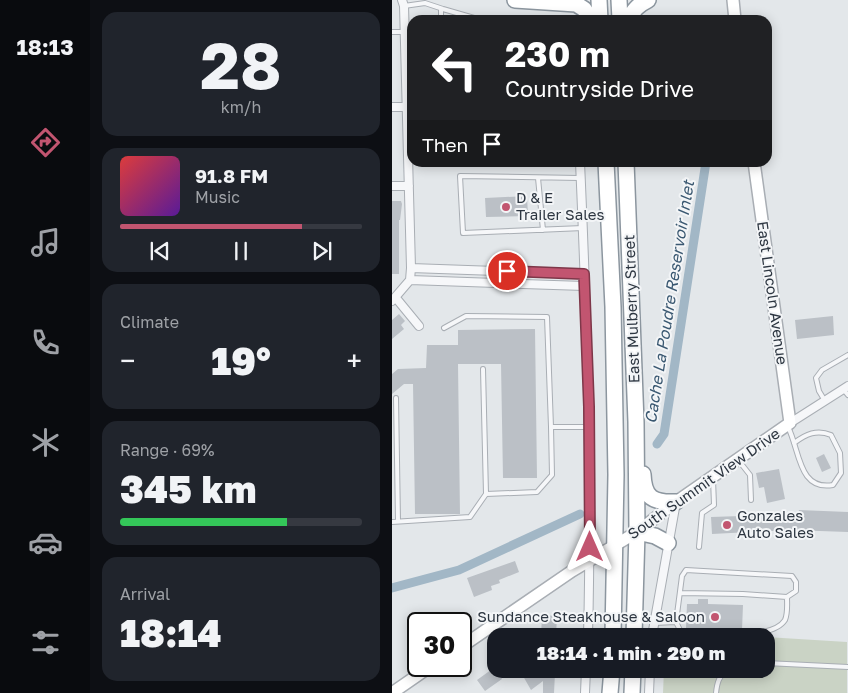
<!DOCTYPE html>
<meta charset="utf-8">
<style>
:root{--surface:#171b24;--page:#20242c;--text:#f1f3f6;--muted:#9ea1a6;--line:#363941;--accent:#c25570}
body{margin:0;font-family:"Golos Text",sans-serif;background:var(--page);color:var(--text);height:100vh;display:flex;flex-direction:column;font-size:19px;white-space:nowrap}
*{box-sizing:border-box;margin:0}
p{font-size:16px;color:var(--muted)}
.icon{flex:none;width:28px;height:28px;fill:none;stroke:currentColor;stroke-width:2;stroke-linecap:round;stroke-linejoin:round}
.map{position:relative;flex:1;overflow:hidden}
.side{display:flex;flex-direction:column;gap:12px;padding:12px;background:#0d0f14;width:302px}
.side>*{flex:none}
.guide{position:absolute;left:15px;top:15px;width:365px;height:152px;border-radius:15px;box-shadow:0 2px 12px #0003;background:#202124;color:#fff;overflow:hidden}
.speed{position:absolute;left:15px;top:612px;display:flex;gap:10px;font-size:25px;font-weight:700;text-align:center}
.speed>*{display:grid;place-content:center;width:65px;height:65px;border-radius:50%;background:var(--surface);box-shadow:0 2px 12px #0003;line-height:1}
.speed .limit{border:2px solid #111;border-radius:8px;background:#fff;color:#111}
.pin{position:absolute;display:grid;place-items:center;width:42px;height:42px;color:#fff;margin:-21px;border:2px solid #fff;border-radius:50%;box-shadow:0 1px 5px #0007}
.me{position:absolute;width:55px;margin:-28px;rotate:0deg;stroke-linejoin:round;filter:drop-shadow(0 0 4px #0008)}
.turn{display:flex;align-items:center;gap:18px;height:105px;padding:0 15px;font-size:22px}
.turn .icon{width:65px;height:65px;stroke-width:2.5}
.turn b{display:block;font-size:35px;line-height:42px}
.then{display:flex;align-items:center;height:48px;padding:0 15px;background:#0003;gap:10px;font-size:19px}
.big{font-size:38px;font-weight:800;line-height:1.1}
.side .tile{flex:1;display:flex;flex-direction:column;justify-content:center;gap:8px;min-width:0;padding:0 18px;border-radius:15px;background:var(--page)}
.side .dial{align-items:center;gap:0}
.dial b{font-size:65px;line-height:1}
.song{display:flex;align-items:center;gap:15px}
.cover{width:60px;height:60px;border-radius:8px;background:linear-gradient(135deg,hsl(0 70% 55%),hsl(270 70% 35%))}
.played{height:5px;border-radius:2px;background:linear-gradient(90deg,var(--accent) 75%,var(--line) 75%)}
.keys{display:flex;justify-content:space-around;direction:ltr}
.heat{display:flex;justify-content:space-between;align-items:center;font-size:28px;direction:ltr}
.charge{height:8px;border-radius:4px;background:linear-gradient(90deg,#34c759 69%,var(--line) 0)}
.trip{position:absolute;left:95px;top:628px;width:288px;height:50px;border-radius:15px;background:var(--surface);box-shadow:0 2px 12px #0003;font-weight:800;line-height:50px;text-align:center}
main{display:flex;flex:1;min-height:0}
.tab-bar{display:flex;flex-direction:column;width:90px;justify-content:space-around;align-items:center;background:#090b0e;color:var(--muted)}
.tab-bar .icon{width:35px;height:35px}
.tab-bar .on{color:var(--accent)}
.tab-bar b{font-size:22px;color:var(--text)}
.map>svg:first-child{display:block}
.green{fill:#cad3c5}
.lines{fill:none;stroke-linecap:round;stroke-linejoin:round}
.canal{stroke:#a2b7c6;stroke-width:9}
.building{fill:#bbc0c6}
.lane-casing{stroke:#a9aeb4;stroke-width:6}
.street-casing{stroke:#a9aeb4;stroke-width:10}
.secondary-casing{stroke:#a9aeb4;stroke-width:14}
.highway-casing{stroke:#8c969f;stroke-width:18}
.lane{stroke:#f6f7f9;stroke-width:4}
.street{stroke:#f6f7f9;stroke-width:8}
.secondary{stroke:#fff;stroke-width:11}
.highway{stroke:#fff;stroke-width:15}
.route-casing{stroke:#7e3749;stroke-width:12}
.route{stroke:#c25570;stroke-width:9}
.poi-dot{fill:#c25570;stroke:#f3f5f7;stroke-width:2}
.labels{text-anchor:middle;stroke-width:4;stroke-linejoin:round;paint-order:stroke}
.poi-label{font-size:15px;fill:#2d3641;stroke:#f3f5f7;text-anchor:start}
.street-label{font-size:15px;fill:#2d3641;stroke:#f3f5f7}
.water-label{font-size:16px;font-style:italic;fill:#3a5871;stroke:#f3f5f7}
</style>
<main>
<nav class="tab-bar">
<b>18:13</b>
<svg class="icon on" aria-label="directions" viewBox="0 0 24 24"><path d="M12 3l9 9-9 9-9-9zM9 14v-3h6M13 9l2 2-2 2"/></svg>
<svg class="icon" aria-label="music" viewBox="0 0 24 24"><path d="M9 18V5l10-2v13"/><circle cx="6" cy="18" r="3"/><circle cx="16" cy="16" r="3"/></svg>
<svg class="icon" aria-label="phone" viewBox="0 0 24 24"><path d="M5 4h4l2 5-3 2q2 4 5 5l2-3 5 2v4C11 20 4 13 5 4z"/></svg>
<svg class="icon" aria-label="climate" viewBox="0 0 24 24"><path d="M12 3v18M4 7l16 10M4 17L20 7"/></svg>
<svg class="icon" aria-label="car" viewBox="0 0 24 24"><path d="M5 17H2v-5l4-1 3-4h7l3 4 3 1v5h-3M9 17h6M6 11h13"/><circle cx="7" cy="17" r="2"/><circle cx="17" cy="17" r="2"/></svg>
<svg class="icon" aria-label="filters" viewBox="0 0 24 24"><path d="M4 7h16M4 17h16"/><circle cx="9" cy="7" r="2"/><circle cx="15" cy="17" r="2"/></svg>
</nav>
<section class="side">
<div class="tile dial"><b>28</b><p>km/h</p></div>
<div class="tile">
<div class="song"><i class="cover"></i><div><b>91.8 FM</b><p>Music</p></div></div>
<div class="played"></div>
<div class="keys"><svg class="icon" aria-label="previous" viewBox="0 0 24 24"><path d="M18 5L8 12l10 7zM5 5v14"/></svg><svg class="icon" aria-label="pause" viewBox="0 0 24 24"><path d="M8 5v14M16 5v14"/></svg><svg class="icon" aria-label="next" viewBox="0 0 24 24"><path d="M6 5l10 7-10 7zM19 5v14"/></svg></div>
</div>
<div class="tile"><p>Climate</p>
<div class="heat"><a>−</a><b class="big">19°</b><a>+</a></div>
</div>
<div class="tile"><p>Range · 69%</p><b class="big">345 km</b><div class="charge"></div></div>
<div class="tile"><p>Arrival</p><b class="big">18:14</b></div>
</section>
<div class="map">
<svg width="456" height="693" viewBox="0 0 456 693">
<rect width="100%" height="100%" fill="#e3e7ea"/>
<path class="green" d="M374,637L455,642V693H271L272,669H374Z"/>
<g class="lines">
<path class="canal" d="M265,444L272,434L314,162
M0,588L67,570L188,514"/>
</g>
<path class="building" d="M135,196L136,216L94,217L93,198Z
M0,201H9L10,204L8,220H7V274H0Z
M7,314L13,321L9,325L12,329L0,339V320Z
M441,316L442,335L405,339L403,320Z
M143,329L145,478H111L109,364H66L68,514H23L21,384H12L0,394V374L6,369L34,368L35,345H66V330Z
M432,454L439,468L430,472L424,458Z
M387,469L393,499L375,503L372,487L367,488L364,473Z
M407,510L456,512V532L399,530L320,534L319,517L406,514Z
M123,561L127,572L107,580L108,583L99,586L100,590L82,597L75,578Z
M306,599H316V604L351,605L350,630L325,629L326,631L294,628L295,604H306Z
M150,615L165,616L164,636H149Z
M103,667L110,679L93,691L85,680Z
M127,669H135L137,672L142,669H148L151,673H163L162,693H151V681L139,690Z"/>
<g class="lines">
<defs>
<path id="lane" d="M12,6L33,3L51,9L89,20
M49,20V9
M0,32H13
M146,178L151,230
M188,178L68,176L71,233L191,228
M52,328L74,316L155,317L159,427H197
M91,369L94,494
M451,389L456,395
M4,398L6,521
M433,401L427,391L424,378L430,370L456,355
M396,427C408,450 406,491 441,485L449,473L448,453L439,435C425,429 414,434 402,443
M347,461L358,475L359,500
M0,522L78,517L94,494L145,492L160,475L159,427
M307,547L310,513L322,505L321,479
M284,622L289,632L292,633C314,634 380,641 393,620C396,613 395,605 395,597
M262,623L284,622L290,576L294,570L400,576L404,582V591L395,597L351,594L288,593
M374,663L456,667
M324,693C325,683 327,676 335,669"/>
<path id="street" d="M0,107H16
M188,162C195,320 200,478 196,636
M0,186H17
M19,268L192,274
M18,280L192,286
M4,298L27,326
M0,301L18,280L19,268L12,6L10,0
M398,423L456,386
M260,636L284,502
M193,693L194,669
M257,693L258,669"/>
<path id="secondary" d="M341,0L343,20
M69,647L180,571L245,532L284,502L398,423L362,162
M0,693L39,666"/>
<path id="highway" d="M123,0L184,4L192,9L199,20
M207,0L208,20
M227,0L228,20
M237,20C241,10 246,5 256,0
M214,162L221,307L224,475L221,636
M234,162L244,422L245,532L242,636
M251,474C252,498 261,503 284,502
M245,532L263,536L276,543
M218,693L220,669
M240,693L241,669"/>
</defs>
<use href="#lane" class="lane-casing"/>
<use href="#street" class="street-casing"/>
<use href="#secondary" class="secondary-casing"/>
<use href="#highway" class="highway-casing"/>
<use href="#lane" class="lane"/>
<use href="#street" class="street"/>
<use href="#secondary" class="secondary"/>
<use href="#highway" class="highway"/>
</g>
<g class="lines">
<defs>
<path id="route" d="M115,271L192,274L197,407L198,547"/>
</defs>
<use href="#route" class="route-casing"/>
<use href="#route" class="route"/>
</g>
<g class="poi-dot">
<circle cx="114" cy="207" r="5"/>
<circle cx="335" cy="525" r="5"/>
<circle cx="323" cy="617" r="5"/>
</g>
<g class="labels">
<g class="poi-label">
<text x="124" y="203">D &amp; E<tspan x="124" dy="17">Trailer Sales</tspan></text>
<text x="345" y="521">Gonzales<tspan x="345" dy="17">Auto Sales</tspan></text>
<text x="313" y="622" text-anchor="end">Sundance Steakhouse &amp; Saloon</text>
</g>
<g class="street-label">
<text transform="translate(380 293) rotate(82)" y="5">East Lincoln Avenue</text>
<text transform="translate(240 309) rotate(-92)" y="5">East Mulberry Street</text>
<text transform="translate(312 484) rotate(-35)" y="5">South Summit View Drive</text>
</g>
<g class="water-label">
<text transform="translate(277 302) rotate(-81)" y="6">Cache La Poudre Reservoir Inlet</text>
</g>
</g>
</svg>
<div class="speed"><div class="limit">30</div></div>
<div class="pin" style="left:115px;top:271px;background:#d93025"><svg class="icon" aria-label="arrive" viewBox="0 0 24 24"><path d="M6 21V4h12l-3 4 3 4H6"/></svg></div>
<svg class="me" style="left:198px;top:547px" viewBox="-20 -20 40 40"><path d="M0-17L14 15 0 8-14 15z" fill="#c25570" stroke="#fff" stroke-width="4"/></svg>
<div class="trip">18:14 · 1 min · 290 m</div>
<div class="guide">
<div class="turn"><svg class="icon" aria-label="left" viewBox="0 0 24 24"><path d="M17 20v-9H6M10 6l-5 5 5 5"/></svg><div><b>230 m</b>Countryside Drive</div></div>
<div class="then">Then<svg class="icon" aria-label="arrive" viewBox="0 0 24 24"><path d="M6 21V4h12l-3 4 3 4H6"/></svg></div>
</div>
</div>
</main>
